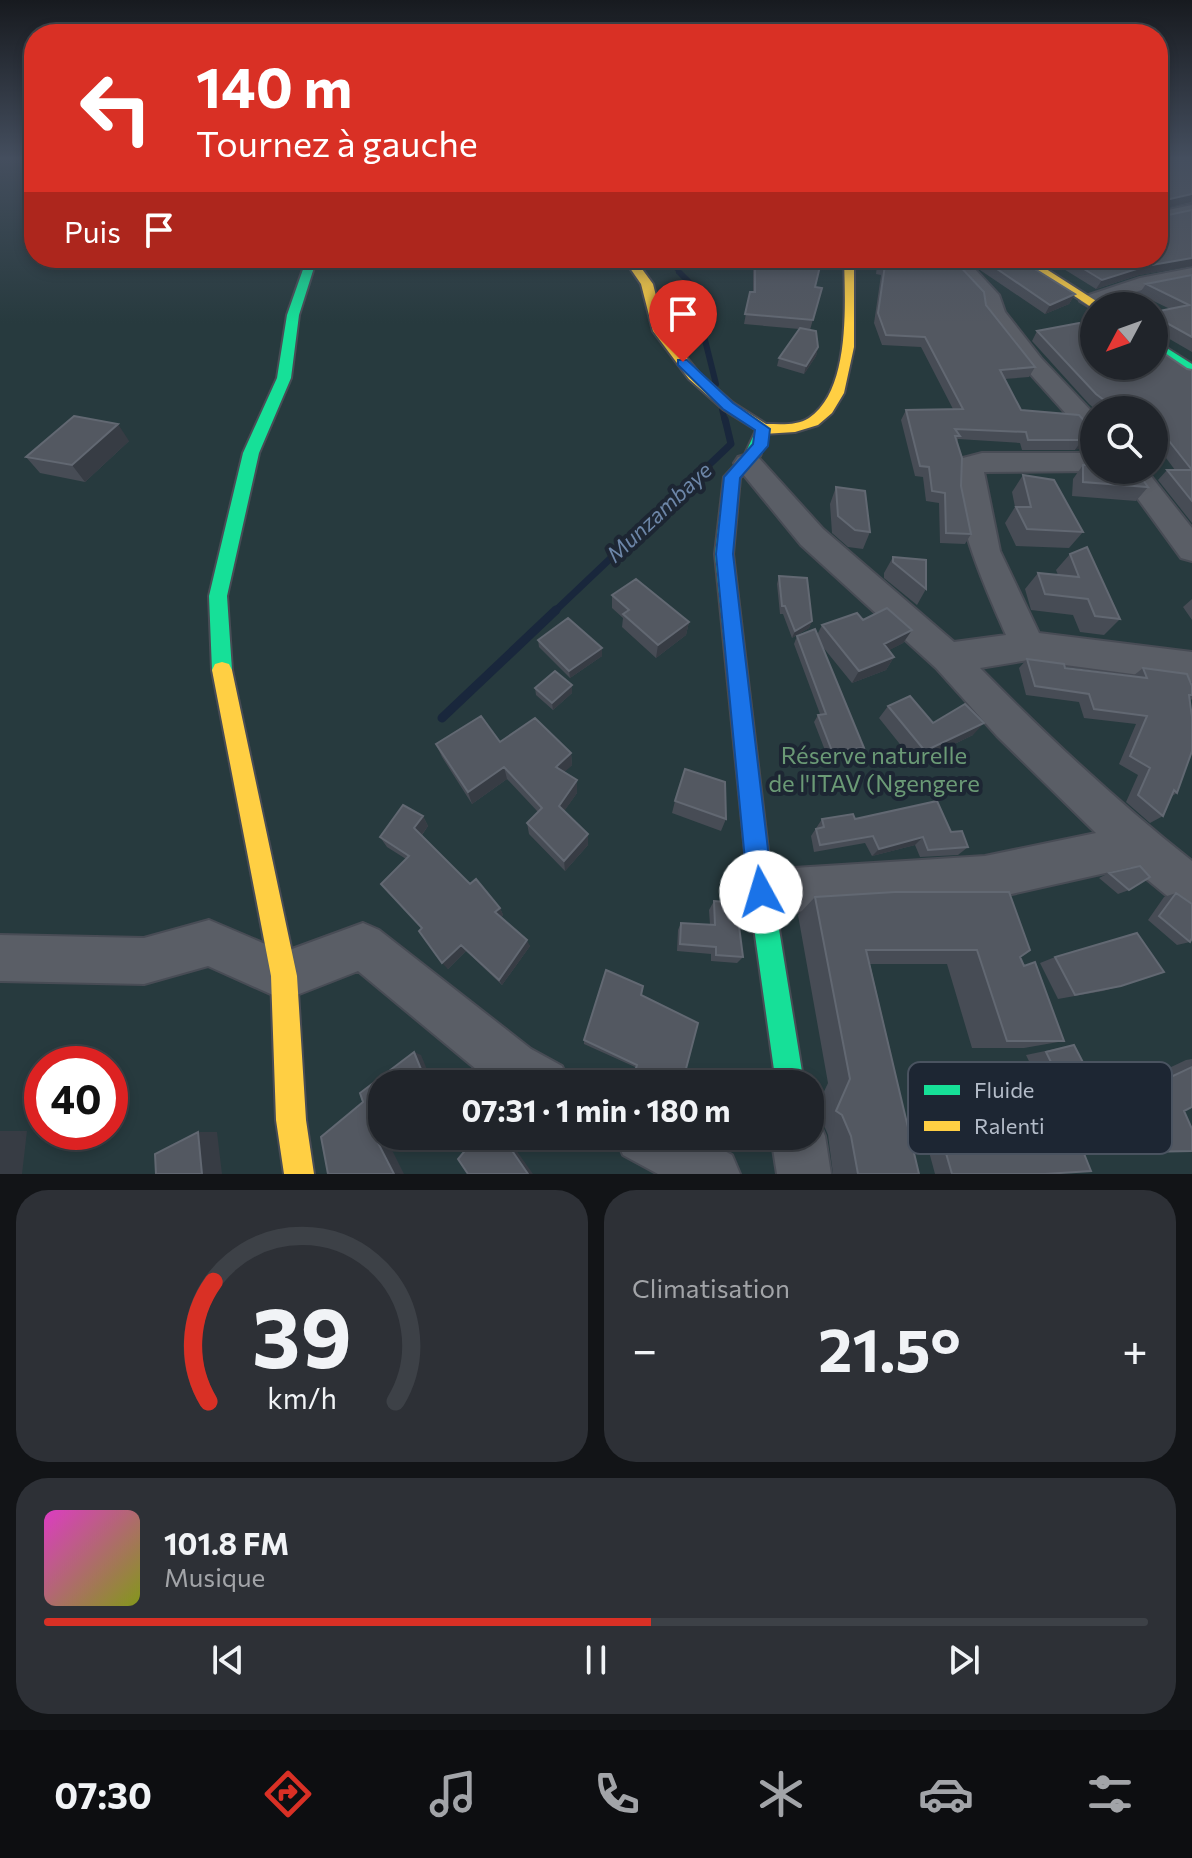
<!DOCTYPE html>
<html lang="fr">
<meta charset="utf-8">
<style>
:root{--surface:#20242a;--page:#2d3036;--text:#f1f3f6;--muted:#a2a4a8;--line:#3d4147;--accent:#d93025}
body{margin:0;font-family:Commissioner,sans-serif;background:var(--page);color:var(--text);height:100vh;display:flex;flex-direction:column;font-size:30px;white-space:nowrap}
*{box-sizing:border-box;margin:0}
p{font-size:26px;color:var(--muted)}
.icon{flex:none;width:44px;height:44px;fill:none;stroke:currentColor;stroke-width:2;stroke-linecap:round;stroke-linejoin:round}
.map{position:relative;height:1174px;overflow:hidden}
.side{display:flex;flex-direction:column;gap:16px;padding:16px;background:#121417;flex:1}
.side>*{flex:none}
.guide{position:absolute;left:24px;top:24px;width:1144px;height:244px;border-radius:32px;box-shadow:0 4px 12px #0003,0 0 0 2px var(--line);background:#d93025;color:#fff;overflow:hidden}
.needle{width:52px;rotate:229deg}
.fabs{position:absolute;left:1080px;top:292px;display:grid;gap:16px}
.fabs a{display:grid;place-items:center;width:88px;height:88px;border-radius:50%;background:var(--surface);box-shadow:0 4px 12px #0003,0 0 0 2px var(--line);font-size:40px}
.speed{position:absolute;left:24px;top:1046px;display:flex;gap:16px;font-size:40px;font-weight:700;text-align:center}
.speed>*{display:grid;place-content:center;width:104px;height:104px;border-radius:50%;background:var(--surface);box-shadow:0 4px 12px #0003,0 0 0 2px var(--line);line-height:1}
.speed .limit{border:12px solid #d22;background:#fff;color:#111}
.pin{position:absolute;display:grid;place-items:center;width:68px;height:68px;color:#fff;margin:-82px -34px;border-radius:50% 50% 50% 0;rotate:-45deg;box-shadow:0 0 8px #0007}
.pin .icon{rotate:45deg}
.me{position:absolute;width:88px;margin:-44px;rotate:354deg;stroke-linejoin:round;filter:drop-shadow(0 0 6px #0008)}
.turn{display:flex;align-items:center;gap:28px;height:168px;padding:0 40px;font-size:36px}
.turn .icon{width:104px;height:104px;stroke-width:2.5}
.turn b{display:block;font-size:56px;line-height:68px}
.then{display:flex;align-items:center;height:76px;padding:0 40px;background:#0003;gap:16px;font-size:30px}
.big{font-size:60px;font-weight:700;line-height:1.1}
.side .widget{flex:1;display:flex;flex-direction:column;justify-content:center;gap:12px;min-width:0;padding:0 28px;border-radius:32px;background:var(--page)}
.side .dial{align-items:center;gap:0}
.dial svg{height:208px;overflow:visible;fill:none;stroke:var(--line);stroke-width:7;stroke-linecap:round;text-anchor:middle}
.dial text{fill:var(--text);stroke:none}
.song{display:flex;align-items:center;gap:24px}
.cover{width:96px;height:96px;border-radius:12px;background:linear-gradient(135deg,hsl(310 70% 55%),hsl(70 70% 35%))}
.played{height:8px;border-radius:4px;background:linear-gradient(90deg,var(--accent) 55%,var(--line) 55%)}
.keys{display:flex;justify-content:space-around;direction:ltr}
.heat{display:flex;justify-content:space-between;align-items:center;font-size:44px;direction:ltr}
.side .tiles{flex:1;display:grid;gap:16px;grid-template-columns:1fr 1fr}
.widget:last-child{grid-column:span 2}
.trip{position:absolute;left:368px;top:1070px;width:456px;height:80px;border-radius:32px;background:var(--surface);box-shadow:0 4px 12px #0003,0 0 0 2px var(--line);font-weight:700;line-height:80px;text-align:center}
.tabs{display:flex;height:128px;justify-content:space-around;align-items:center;background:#0d0e11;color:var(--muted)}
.tabs .icon{width:56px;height:56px}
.tabs .current{color:var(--accent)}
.tabs b{font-size:36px;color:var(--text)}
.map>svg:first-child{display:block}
.green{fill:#273a3e;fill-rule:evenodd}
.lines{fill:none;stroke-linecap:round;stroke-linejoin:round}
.stream-far3{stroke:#19273c;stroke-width:4}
.stream-far2{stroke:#19273c;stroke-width:6}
.stream-far1{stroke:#19273c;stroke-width:7}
.stream{stroke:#19273c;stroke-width:9}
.street-casing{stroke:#484c55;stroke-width:4}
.fast-casing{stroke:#484c55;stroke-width:4}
.slow-casing{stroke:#484c55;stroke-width:4}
.street{fill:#5a5e66;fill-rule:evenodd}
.fast{fill:#16e098;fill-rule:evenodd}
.slow{fill:#ffcf43;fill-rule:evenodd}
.wall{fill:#474c55}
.shaded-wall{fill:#373c44}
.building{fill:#535861;stroke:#626872;stroke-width:2}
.route{fill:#1a73e8;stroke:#114b97;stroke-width:2}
.labels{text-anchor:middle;stroke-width:8;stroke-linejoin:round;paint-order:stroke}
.water-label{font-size:22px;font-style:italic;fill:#6d86a8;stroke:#1d2633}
.near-park-label{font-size:24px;fill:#6b9a76;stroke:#1d2633}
.key{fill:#1d2633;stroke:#4a5360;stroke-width:2}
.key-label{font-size:22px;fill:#b4bcc9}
</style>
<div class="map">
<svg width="1192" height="1174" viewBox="0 0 1192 1174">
<rect width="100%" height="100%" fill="#2a3038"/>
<path class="green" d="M0,158H34V258H1158V158H1192V1174H0ZM1094,306H1154V366H1094ZM1094,410H1154V470H1094ZM42,1064H110V1132H42ZM382,1084H810V1136H382Z"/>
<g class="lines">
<path class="stream-far3" d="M666,258L681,274"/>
<path class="stream-far2" d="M679,272L691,284L716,384
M722,409L725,421"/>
<path class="stream-far1" d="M554,612L731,444L725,419"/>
<path class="stream" d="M442,718L556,610"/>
<defs>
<path id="street" d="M1192,205V215L1158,222V212Z
M951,258H971L972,266L999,295L1005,312L1041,358L1094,414V437L1085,435L1025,368L984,313L982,300L953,268Z
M1192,268V280L1151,287L1090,307L1080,301L1083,297L1140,278Z
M982,453H1094V470H1097L1094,471L984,472L1000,551L1039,633L1192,652V682L1028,660L980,668C1047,736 1117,802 1192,861V911L1177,904L1132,867L985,900L761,914L745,908L739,892L745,876L761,870L985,856L1096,833L997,736L936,668L801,545L734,463L738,457L748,454L758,457L823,529L954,642L1006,635C990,598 941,494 963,458Z
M1117,470H1146L1192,528V561L1181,558Z
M209,920L284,952L363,923L379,930L531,1049L562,1066L570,1084H494L358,971L284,1000L208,966L144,984L0,981V935L144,938Z
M810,1114L817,1117L825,1136L831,1174H777L771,1136H810Z
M615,1136H697L732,1155L740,1174H658L623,1155Z"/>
<path id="fast" d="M307,258H317L299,315L291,378L259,453L227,596L232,670L229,676L222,678L215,676L212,670L209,596L243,453L277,378L287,315Z
M1154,340L1192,364V374L1154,350Z
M763,424L770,429L760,456L740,478L733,554L773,892L804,1084H776L749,892L715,554L724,477L745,454L758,426Z"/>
<path id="slow" d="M623,258H634L653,284L665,331L699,373L733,403L766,424C780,424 797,426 809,418C851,390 845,302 844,258H854V347L844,393L832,413L818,425L795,432L763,434L723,409L689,379L653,331L641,284Z
M1017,258H1029L1104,306H1094V309Z
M222,662L229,664L232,670L297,976L306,1120L314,1174H284L276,1120L271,976L212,670L215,664Z"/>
</defs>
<use href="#street" class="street-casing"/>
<use href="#fast" class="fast-casing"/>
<use href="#slow" class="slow-casing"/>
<use href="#street" class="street"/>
<use href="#fast" class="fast"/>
<use href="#slow" class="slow"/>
</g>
<path class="wall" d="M1158,158H1192V203L1161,209V213L1164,216L1192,210V266L1139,275L1096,289L1046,258H1158Z
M753,258H822L815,287L822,288L810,330L818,347L816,356L804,374L777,366L779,358L799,329L744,324L750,292H753Z
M878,258H954L955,261L986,305L1035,367L1029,377L1004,379L1021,410L1094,428L1075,450H1022L1020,443L958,439L957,442L961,486L971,534L965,544L940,543L939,503L926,501L923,477L915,476L901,420L906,410L953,409L921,347L882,345L874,323L881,275L876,274Z
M974,258H1017L1075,294L1069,304L1045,314L980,270Z
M1192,275V352L1154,330V312L1170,309L1139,294L1146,284Z
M1037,331L1094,366L1192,370V523L1158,480L1167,470H1175L1154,442V410H1096L1089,404L1032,341Z
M129,441L85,482L40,473L26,457Z
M1083,465L1148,487L1136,501L1072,496L1073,479Z
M1023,475L1083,532L1069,548L1016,546L1005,523L1015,507L1012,492Z
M836,487L870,532L863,549L848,547L832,533L830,504Z
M1070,554L1120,619L1104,635L1080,632L1073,615L1031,610L1025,589L1038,573L1058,575L1056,570Z
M893,557L926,589L917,605L884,578V573Z
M779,576L812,621L809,628L792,638L783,614H780L777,584Z
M612,595L689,622L686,635L656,658L622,627L623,618L612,608Z
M1192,599V620L1183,607Z
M863,620L912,630L903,643L889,650L894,657L886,670L852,683L822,646L864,748L859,754L828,758L814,722L818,715L820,714L794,644L797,636L817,635L822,625Z
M538,640L602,648V656L570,678L539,647Z
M1027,659L1065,668L1133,676L1143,668L1192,686V699L1190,701L1177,793L1172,796L1163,816L1150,823L1126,802L1138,775L1119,764L1136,724L1084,718L1079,702L1026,695L1019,668Z
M535,688L572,693L553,710L536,695Z
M888,706L933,723L973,735L915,763L879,718Z
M500,742L571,753L572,765L564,772L577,793L564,811L588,834V845L565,871L529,834L527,823L538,812L507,779L472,804L442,757L436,744Z
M675,801L726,819L721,831L672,813Z
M423,816L428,826L422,835L470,884L500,908L503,915L501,917L530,946L502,985L466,951L448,969L422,929L406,859L387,847L380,837Z
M822,819H855L951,832L968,847L958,855L920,857L915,845L872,856L865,843L814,852L811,836Z
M1109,873L1129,890L1118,894L1099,878Z
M1176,893L1190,942L1177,945L1148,920L1164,897Z
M815,897L1020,957L1064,1041L1024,1048H972L947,964H870L919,1174H833L828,1135L820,1116L814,1113L828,1083L798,915Z
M714,901L743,957L737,963L711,961V954L677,951L678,930L681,923L710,925L709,910Z
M1055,957L1121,986L1103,991L1058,999L1040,963Z
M641,995L682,1084H632L630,1083L635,1067L584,1044V1040Z
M1074,1045L1090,1076H1152L1186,1060L1192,1059V1107L1184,1111L1144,1152L1118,1151L1116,1144L1083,1151L1045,1174H935L921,1122L1055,1115L1026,1055Z"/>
<path class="shaded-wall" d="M1192,194L1191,202L1158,210L1161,201Z
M1192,258V266L1139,275L1096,289L1102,280L1146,266Z
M1075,294L1069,304L1045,314L1050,305Z
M818,347L816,356L804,374L806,366Z
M118,424L129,441L85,482L72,465Z
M1094,437V445L1075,450L1082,440Z
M812,621L809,628L792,638L795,631Z
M689,622L686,635L656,658L658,645Z
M912,630L903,643L876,657L884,644Z
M602,648V656L570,678L569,671Z
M894,657L886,670L852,683L859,671Z
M572,685V693L553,710L552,703Z
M984,723L973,735L915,763L925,751Z
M571,753L572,765L557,779L556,767Z
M504,767L507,779L472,804L468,792Z
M577,780V793L560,817L559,806Z
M423,816L428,826L420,837L414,828Z
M588,834V845L565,871L564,861Z
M923,837L915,845L872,856L879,849Z
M500,908L503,915L499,919L495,912Z
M527,940L530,946L502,985L499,980Z
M461,945L466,951L448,969L442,963Z
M414,1052L421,1055L433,1084H427Z
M0,1131H27L22,1174H0Z
M382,1131V1136H385L404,1174H394L375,1137Z
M198,1132H217L222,1174H202Z
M502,1136H506L533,1174H528Z"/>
<path class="building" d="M1158,158H1192V194L1161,201V213L1164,216L1192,210V258L1146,266L1102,280L1066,258H1158Z
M755,258H822L815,287L822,288L813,320L745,314L750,292H755Z
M880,258H954L955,261L984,292L986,305L1035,367L1000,370L1021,410L1079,415L1090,427L1094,428V437L1082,440H1028L1026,432L955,429L960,436H955L962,458L961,486L971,534L946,533L945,493L932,491L929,467L920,466L906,410L963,409L925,337L886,335L878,313L885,265L879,264Z
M983,258H1017L1075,294L1050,305L984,260Z
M1192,275V337L1154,316V312L1189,305L1146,284Z
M1079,323L1094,331V366H1154V357L1165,354L1187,369L1192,370V470L1154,422V410H1117L1096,394L1037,331Z
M800,328L816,331L818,347L806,366L779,358Z
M74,416L118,424L72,465L26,457Z
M1083,465H1094V470H1136L1148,487L1083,482Z
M1167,470H1192V501Z
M1023,475L1054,480L1083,532L1027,529L1016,507H1031Z
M836,487L865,491L870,532L855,530L838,516Z
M1087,547L1120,619L1095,616L1088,599L1045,594L1038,573L1079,577L1070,554Z
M893,557L926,560V589L893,562Z
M779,576L807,578L812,621L795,631L785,606H782Z
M636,579L689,622L658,645L623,614L629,610L612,595Z
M887,608L912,630L884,644L894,657L859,671L822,625L857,613L863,620Z
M568,618L602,648L569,671L538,640Z
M815,629L864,748L832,751L818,715L826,714L797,636Z
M1027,659L1064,664L1065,668L1147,678L1143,668L1187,674L1192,686V695H1189L1192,717V751L1177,793L1174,790L1163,816L1138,795L1150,768L1130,756L1147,716L1094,709L1089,694L1035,686Z
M555,671L572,685L552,703L535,688Z
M910,696L933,723L965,704L984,723L925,751L888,706Z
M481,716L500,742L535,718L571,753L556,767L577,780L559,806L588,834L564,861L527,823L542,808L504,767L468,792L436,744Z
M685,769L725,782L726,819L675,801Z
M937,801L951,832L962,831L968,847L928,850L923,837L879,849L873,836L820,845L816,829L824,827L822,819L853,814L855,819Z
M403,805L423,816L414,828L470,884L476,879L500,908L495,912L527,940L499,980L461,945L442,963L419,931L422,928L381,884L409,856L380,837Z
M1140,866L1150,877L1129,890L1109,873Z
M895,892H1009L1030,950L1020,957L1024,966L1035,962L1064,1041H1007L977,950H866L919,1174H858L851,1136L842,1115L836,1111L850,1079L815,897Z
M1176,893L1192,904V938L1190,942L1159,916Z
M714,901L736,903L743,957L716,955V947L680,944L681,923L715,925Z
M1137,933L1164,972L1121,986L1075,995L1055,957Z
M606,970L643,986L641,995L698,1023L682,1084H638L632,1081L637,1065L584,1040Z
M1074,1045L1090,1076H1173L1192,1067V1107L1184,1111L1192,1129V1151L1144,1152L1139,1139L1083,1151L1091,1171L1045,1174H952L937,1122L1077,1115L1046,1052Z
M414,1052L427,1084H382V1131L375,1137L394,1174H328L321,1137L363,1102L360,1093Z
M198,1132L202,1174H156L155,1154Z
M477,1136H502L528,1174H468L458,1159Z
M752,1136H773V1143L752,1137Z"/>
<linearGradient id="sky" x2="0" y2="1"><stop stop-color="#171a1f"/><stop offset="0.49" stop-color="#444e5e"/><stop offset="1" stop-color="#444e5e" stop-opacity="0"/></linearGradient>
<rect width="1192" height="323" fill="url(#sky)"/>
<path class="route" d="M678,360H687L733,403L770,429L768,446L740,478L733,554L773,892L770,901L761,904L752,901L748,892L716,554L724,477L753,444L755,430L723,409L678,365Z"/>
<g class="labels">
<g class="water-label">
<text transform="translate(659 512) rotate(-43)" y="8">Munzambaye</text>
</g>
<g class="near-park-label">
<text x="874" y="764">Réserve naturelle<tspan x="874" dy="28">de l'ITAV (Ngengere</tspan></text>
</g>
</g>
<rect x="908" y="1062" width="264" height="92" rx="12" class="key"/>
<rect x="924" y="1085" width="36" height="10" fill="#16e098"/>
<rect x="924" y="1121" width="36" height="10" fill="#ffcf43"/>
<g class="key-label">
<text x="974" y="1098">Fluide</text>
<text x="974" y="1134">Ralenti</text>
</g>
</svg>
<div class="fabs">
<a><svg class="needle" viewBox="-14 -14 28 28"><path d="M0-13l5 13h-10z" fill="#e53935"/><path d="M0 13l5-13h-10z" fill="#a2a4a8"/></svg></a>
<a><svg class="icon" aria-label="search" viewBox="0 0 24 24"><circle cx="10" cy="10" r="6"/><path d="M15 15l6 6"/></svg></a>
</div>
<div class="speed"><div class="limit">40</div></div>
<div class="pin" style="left:683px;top:362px;background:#d93025"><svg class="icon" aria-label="arrive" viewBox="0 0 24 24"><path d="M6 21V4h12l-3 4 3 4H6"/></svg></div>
<svg class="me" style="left:761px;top:892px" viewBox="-20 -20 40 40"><circle r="19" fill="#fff"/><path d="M0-13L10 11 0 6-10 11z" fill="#1a73e8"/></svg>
<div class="trip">07:31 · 1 min · 180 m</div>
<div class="guide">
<div class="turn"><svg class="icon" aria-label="left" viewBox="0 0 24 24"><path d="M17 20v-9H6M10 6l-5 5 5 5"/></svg><div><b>140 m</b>Tournez à gauche</div></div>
<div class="then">Puis<svg class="icon" aria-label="arrive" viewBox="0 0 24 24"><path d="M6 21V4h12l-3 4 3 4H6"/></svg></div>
</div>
</div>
<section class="side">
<div class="tiles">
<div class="widget dial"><svg viewBox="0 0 100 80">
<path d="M14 69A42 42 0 1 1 86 69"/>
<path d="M14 69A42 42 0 0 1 16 23" stroke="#d93025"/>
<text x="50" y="56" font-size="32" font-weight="700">39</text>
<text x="50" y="72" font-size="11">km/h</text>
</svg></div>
<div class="widget"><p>Climatisation</p>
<div class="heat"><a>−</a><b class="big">21.5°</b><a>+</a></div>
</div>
<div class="widget">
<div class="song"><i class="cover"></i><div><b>101.8 FM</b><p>Musique</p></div></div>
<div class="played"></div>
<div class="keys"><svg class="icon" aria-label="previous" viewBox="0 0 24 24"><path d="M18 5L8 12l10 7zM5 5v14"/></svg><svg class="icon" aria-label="pause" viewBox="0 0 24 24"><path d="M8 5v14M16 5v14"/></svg><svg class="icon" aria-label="next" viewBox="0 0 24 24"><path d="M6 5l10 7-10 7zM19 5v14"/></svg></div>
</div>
</div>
</section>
<nav class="tabs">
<b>07:30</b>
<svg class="icon current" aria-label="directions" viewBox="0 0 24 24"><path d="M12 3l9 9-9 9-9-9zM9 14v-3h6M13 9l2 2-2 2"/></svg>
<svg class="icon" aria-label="music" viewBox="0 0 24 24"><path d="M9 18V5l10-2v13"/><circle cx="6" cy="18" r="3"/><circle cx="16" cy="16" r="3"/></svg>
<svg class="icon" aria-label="phone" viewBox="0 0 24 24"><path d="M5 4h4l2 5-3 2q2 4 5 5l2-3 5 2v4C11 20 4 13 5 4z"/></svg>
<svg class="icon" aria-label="climate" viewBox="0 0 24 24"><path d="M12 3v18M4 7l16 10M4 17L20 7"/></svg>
<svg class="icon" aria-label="car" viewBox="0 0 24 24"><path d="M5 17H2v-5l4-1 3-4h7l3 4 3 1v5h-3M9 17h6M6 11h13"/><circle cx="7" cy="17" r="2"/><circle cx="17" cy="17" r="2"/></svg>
<svg class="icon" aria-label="filters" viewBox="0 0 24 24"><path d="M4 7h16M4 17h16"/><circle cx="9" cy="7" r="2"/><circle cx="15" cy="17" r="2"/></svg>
</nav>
